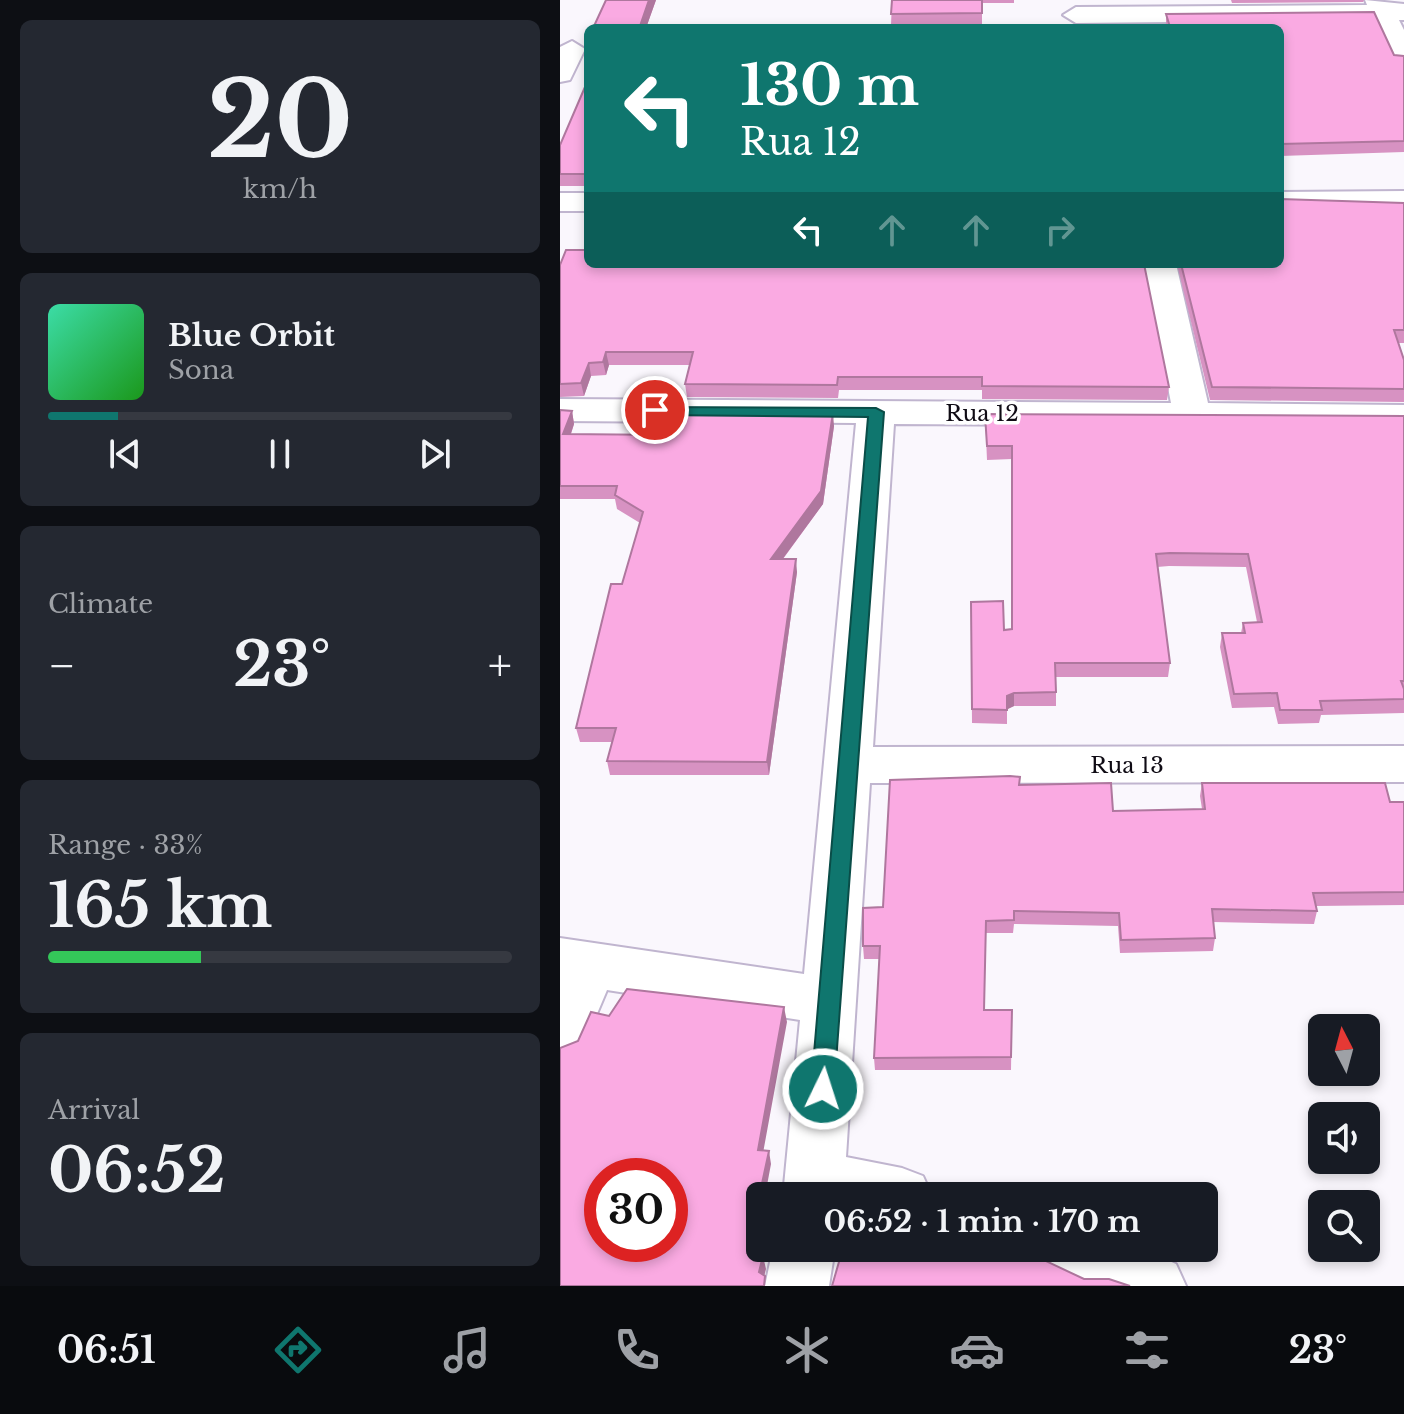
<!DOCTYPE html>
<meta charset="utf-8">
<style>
:root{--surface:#171b24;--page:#242831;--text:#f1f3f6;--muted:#9ea1a6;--line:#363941;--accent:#0f766e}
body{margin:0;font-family:"Libre Baskerville",serif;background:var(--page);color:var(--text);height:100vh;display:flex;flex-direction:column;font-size:30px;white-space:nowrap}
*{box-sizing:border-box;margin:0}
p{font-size:26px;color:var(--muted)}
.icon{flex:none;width:44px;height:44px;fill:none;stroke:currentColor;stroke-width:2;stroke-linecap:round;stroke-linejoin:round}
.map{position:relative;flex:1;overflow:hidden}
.sheet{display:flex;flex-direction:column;gap:20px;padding:20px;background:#0d0f14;width:560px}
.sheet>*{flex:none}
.top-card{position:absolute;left:24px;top:24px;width:700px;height:244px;border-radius:12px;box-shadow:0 4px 12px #0003;background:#0f766e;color:#fff;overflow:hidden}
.needle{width:52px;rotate:354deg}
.tools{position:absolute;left:748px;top:1014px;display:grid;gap:16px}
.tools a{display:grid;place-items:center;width:72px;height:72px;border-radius:12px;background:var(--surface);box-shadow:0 4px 12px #0003;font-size:40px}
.speed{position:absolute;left:24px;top:1158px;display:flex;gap:16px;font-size:40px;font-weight:700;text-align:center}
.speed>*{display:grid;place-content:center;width:104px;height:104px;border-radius:50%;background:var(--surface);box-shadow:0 4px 12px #0003;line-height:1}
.speed .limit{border:12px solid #d22;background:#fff;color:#111}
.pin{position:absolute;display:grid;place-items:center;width:68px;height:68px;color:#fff;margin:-34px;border:4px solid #fff;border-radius:50%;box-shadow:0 2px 8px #0007}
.me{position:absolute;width:88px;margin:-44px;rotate:4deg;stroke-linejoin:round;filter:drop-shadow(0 0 6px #0008)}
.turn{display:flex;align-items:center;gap:28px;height:168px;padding:0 24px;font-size:36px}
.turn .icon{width:104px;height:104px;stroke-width:2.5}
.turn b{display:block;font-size:56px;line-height:68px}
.lanes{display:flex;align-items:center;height:76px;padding:0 24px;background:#0003;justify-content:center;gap:40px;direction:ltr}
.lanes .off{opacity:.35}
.big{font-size:60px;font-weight:800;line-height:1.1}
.sheet .card{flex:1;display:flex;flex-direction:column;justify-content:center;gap:12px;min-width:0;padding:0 28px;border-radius:12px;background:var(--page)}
.sheet .dial{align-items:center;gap:0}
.dial b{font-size:104px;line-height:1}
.song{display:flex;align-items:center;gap:24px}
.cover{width:96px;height:96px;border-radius:12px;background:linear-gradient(135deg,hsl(160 70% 55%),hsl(120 70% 35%))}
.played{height:8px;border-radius:4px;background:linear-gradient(90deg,var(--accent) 15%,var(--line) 15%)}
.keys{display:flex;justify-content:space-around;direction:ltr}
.heat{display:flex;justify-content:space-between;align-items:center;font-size:44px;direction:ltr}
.charge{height:12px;border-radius:6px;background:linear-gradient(90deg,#34c759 33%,var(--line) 0)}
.trip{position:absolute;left:186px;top:1182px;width:472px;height:80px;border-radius:12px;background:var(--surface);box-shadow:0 4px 12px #0003;font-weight:800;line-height:80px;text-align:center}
.tab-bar{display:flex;height:128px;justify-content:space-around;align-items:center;background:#090b0e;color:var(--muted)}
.tab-bar .icon{width:56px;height:56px}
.tab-bar .selected{color:var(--accent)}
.tab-bar b{font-size:36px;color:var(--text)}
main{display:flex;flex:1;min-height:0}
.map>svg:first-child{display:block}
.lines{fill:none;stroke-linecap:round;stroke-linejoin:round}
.street-casing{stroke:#c0b5cf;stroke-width:4}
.street{fill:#fff;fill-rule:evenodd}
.wall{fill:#d792c2}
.shaded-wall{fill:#af779e}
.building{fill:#faaae2;stroke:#af779e;stroke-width:2;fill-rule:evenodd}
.route{fill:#0f766e;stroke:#0a4d48;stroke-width:2}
.labels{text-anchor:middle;stroke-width:7;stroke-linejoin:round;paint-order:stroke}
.street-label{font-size:22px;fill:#0f0b14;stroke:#fff}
</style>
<main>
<section class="sheet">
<div class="card dial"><b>20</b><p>km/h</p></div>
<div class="card">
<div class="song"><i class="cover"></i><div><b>Blue Orbit</b><p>Sona</p></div></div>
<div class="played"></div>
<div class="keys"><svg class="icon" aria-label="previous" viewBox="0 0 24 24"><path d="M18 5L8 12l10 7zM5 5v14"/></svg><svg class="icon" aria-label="pause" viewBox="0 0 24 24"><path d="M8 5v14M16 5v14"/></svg><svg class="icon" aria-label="next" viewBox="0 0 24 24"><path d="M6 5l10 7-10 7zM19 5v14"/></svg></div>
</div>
<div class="card"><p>Climate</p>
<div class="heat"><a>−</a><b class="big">23°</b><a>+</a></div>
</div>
<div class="card"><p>Range · 33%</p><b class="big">165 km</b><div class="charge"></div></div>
<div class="card"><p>Arrival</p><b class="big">06:52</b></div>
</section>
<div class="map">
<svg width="844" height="1286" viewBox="0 0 844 1286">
<rect width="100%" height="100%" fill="#faf7fd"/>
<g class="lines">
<defs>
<path id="street" d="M805,0L844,4V20H839L844,30V66L835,64L831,58L814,20L516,23L503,15L516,7L807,5Z
M12,41L25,49L10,80L0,82V47Z
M844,191V209L720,210V192Z
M0,193H28V211H0Z
M584,264H616L648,403L844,405V427L334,424L313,747L844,746V782L310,783L286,1157L342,1168L363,1176L372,1196H223L240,1020L47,990L20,1054L0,1061V938L244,974L296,423L0,421V399L611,403Z
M213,1248H275L269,1286H205Z
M479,1248H580L616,1264L626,1286H524L488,1269Z"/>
</defs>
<use href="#street" class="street-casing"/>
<use href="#street" class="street"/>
</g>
<path class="wall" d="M46,0H96L86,28H34Z
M332,0H454V3H422V24L331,25Z
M671,0H804L803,2L672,3Z
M814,12L834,55L844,56V152L720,156V28H539V27H606V14Z
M28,80V186H0V145Z
M844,203V343H838L844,360V402L650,400L617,264H720Z
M0,265L609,387L607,400L422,399V390H279L278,398L127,397L125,384L130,365H49L46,375L31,376L24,396L0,397Z
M0,410L12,411L14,424L11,434L112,435L274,426L263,504L223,559L237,572L209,775H50L47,761L52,742H20L16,728L62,584L80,523L57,509L55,499H0Z
M425,414L844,416V713L761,715L759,723L718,724L714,707L672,708L660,647L662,633H681L683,623L697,622L686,567L609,566L597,567L610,663L608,677H496V706H454L447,709V724L412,723L411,602L444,630L452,629V459L427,460Z
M642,783L830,802H844V905L756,906L757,911L754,924L653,922L655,938L653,951L560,953L558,926L454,924L453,933H426L424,1010H452L451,1070H315L314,1058L319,959H304L303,946L323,907L459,785L553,811L642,809L640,796Z"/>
<path class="shaded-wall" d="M89,0H96L86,28H80Z
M46,352L49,365L46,375L43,362Z
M29,363L31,376L24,396L21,383Z
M12,411L14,424L6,448L3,434Z
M273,413L274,426L263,504L213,572L211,559Z
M236,559L237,572L209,775L207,762Z
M454,693V706L446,710L447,696Z
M224,1007L227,1022L201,1164L198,1150Z
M209,1151L211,1164L205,1196H200V1218L189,1266L187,1253Z
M203,1256L206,1269L202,1285L199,1272Z"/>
<path class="building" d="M46,0H89L80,26H34Z
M332,0H422V13L331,14Z
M814,12L834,55L844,56V141L720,144V28H540L539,27H610L606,14Z
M28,80V174H0V145Z
M720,199L844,203V330H834L844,360V389L652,387L621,264H720Z
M6,250H28V264H584L609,387L422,386V377H278L277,385L125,384L133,352H46L43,362L29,363L21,383L0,384V265Z
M0,410L12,411L3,434L112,435L118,412L273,413L261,491L211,559H236L207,762L47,761L56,728H16L51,584H62L83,512L55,495L57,486H0Z
M425,414L844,416V681H841L844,689V699L760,701L762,710H720L717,693L674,694L662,633H685L683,623L702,622L688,554L610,553L596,554L610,663H495L496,692L454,693L447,696V710L412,709L411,602L443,601L444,630L452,629V446H427Z
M450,776L460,777L459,785L551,783L553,811L645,809L642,783H825L830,802H844V892L753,893L757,911L652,909L655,938L561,940L559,913L454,911V920L426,921L424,1010H452L451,1057L314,1058L320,946H303V908L323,907L330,780Z
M67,989L224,1007L198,1150L209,1151L187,1253L203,1256L199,1272L205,1276L204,1286H0V1048L18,1041L31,1012L49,1016ZM42,1176H110V1244H42Z
M303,1193L314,1196H302Z
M283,1248H472L471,1254L524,1279H549L570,1286H272Z"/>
<path class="route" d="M89,407L316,408L324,412L274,1089L271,1096L263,1099L254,1096L251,1089L308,417L95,415L89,414Z"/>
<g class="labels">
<g class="street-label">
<text x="422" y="421">Rua 12</text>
<text x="567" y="773">Rua 13</text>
</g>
</g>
</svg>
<div class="tools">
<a><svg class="needle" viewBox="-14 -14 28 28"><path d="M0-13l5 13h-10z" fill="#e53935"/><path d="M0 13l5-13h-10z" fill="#9ea1a6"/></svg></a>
<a><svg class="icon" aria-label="sound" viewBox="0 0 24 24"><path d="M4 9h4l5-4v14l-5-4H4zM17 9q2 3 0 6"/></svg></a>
<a><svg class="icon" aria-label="search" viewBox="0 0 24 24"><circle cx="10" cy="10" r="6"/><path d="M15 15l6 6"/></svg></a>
</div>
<div class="speed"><div class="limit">30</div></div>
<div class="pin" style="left:95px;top:410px;background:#d93025"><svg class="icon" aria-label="arrive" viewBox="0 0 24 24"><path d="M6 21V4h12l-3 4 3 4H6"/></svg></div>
<svg class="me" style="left:263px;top:1089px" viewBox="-20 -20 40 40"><circle r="17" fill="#0f766e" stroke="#fff" stroke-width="3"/><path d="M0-11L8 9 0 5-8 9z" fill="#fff"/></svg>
<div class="trip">06:52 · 1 min · 170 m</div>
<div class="top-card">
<div class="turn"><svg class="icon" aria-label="left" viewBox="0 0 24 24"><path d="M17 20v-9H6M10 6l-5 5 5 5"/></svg><div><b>130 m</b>Rua 12</div></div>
<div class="lanes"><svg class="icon" aria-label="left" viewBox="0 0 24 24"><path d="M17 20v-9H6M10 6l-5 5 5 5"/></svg><svg class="icon off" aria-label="ahead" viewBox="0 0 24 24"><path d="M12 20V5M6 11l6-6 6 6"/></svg><svg class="icon off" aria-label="ahead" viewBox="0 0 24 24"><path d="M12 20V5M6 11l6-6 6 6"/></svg><svg class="icon off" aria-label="right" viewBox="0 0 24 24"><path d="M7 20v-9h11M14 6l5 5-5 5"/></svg></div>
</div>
</div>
</main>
<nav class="tab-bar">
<b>06:51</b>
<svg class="icon selected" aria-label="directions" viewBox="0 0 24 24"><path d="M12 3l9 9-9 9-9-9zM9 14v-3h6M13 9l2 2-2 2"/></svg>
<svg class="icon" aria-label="music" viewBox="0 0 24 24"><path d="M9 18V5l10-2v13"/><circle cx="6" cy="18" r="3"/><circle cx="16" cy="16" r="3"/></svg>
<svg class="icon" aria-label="phone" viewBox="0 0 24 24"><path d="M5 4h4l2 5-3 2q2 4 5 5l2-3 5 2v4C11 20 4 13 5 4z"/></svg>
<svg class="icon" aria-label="climate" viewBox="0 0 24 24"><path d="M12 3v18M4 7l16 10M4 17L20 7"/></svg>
<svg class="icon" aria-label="car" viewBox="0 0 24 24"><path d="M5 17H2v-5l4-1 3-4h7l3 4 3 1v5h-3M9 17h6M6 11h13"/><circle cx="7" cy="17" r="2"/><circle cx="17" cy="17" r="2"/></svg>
<svg class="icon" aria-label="filters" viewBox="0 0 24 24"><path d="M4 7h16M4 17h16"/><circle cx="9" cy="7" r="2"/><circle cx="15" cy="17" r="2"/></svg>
<b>23°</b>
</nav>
